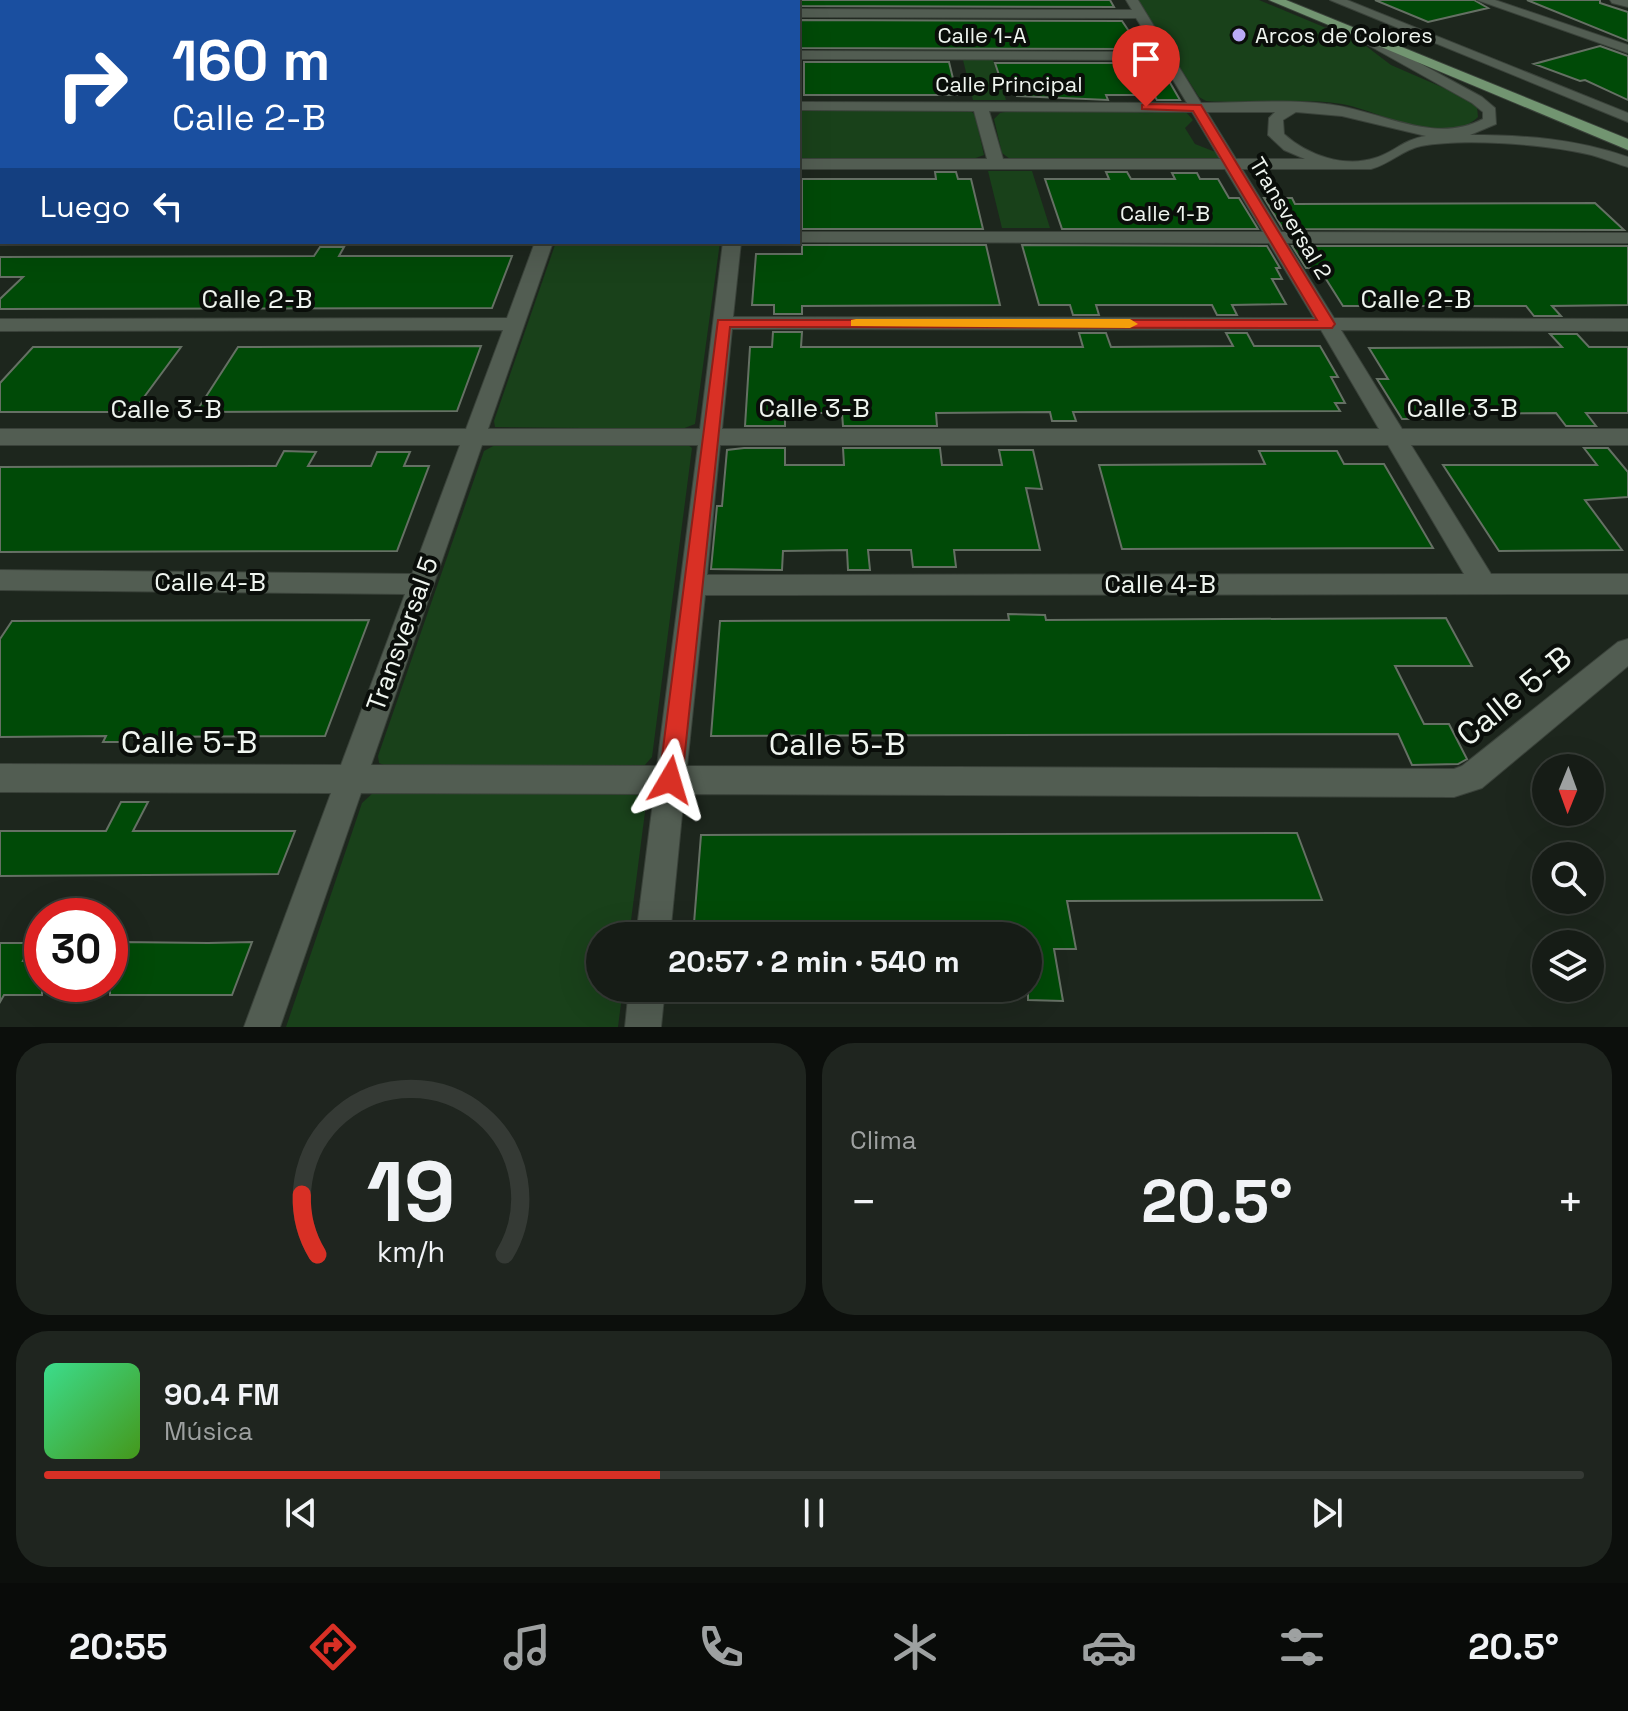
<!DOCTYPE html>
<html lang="es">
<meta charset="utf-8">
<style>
:root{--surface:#161c16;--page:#1f251f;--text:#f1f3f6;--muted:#9ea1a1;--line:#353a35;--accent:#d93025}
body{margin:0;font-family:"Space Grotesk",sans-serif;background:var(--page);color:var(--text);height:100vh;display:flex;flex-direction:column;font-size:30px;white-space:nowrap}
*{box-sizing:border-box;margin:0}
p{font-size:26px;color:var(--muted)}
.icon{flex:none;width:44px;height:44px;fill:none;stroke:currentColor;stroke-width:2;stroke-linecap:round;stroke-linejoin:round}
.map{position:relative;height:1027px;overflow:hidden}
.details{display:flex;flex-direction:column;gap:16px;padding:16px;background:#0c0f0c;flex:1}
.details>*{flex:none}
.hud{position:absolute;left:0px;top:0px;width:800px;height:244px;box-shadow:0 8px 32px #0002,0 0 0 2px var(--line);background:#1a4fa0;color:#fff;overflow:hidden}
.needle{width:52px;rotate:181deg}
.buttons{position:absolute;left:1532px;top:754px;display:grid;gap:16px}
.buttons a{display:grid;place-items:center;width:72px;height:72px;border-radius:50%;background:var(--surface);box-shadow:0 8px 32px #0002,0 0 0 2px var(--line);font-size:40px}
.speed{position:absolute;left:24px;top:898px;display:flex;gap:16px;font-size:40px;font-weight:700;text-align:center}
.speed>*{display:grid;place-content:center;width:104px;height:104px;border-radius:50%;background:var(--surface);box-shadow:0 8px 32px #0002,0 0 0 2px var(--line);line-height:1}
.speed .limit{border:12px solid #d22;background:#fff;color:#111}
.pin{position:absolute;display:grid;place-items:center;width:68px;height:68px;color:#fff;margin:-82px -34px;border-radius:50% 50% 50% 0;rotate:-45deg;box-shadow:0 0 8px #0007}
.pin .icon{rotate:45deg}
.me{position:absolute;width:88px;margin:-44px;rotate:7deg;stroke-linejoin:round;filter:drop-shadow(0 0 6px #0008)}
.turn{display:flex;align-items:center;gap:28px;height:168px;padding:0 40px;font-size:36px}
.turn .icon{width:104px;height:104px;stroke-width:2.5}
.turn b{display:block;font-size:56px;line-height:68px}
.then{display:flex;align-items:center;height:76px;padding:0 40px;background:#0003;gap:16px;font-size:30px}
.big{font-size:60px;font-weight:800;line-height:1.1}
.details .widget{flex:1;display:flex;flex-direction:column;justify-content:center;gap:12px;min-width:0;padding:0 28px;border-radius:32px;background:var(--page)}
.details .dial{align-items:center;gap:0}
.dial svg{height:208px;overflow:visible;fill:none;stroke:var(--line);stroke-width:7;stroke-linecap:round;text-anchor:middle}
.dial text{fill:var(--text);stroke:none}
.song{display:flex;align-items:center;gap:24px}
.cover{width:96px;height:96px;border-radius:12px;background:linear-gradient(135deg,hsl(150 70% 55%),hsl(100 70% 35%))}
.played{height:8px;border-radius:4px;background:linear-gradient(90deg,var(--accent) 40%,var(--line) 40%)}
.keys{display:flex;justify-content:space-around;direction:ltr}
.heat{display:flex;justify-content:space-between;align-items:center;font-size:44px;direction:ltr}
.details .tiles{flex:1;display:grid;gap:16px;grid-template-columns:1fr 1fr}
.widget:last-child{grid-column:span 2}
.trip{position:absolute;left:586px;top:922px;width:456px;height:80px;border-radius:40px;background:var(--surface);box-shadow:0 8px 32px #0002,0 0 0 2px var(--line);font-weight:800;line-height:80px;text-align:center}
.tab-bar{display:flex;height:128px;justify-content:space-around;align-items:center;background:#090b09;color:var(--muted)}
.tab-bar .icon{width:56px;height:56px}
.tab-bar .on{color:var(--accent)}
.tab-bar b{font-size:36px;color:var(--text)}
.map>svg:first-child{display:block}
.green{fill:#19411a}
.building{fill:#004a07;stroke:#657064;stroke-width:2}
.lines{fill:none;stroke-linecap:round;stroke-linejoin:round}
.street-casing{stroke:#3a423a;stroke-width:2}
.primary-casing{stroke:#3a423a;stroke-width:2}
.street{fill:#525d52;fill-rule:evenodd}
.primary{fill:#729571;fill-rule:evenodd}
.route{fill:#d93025;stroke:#8d1f18;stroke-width:2}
.slow{fill:#f59e0b}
.poi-dot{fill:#bbaaf6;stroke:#0a0e0a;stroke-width:3}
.labels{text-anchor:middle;stroke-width:8;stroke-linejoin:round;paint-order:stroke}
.far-street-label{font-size:22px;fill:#eff5ef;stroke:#0a0e0a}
.far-poi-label{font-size:22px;fill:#eff5ef;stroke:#0a0e0a;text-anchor:start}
.street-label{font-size:26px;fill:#eff5ef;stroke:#0a0e0a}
.near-street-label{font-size:32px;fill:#eff5ef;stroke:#0a0e0a}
</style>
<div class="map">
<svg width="1628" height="1027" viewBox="0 0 1628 1027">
<rect width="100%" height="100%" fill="#1d261d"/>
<path class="green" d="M1137,0H1259L1362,43L1391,65L1460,95L1477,107L1478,117C1445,149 1377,110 1342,104C1297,97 1251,105 1206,101L1199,97Z
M963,60H993L1006,100H973Z
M798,109L970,110L975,115L984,155L973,159H798Z
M1015,110L1185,111L1193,120L1185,128L1195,144L1218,153L1220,159H1010L1002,153L994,119L1000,113Z
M988,171H1032L1050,228H1002Z
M556,242H720L695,424L682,429L495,427L494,421Z
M495,445H688L692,448L652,757L644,766H386L379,763L378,756L484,451Z
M374,792L636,794L645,804V812L629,936H600V988H623L618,1027H286L362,803Z"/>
<path class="building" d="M798,0H1110L1114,7L798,6Z
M1375,0H1474L1488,8L1428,22Z
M1527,0H1600V3L1628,12V41Z
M798,20L1122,21L1141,49L798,48Z
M1600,46L1628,56V100L1585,80L1580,81L1534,64Z
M804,62H949L957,95H804Z
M995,63H1150L1161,81H1169L1180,100H1157L1154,95H1106L1108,100L1017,96L1016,90H1004Z
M935,172H956L958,179H971L983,229H802V179H936Z
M1106,172H1127L1131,179H1175L1172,173H1197L1200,179H1218L1229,198H1239L1258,229H1062L1045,179H1109Z
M1264,198H1292L1295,204L1595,203L1624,230L1283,229Z
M802,245H986L1000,305L802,306V314H774V305H752L756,254H802Z
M1022,245L1267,246L1280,268H1276L1282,279H1272L1286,304L1232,305L1237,315H1217L1212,305H1096L1099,315H1073L1070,305H1039Z
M1292,246H1628V305L1552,306L1561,316H1534L1526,306H1343L1319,268H1306Z
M320,247H344L339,256H512L492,308L0,309V299L23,277H0V257L314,256Z
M773,332H802L801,347H1083L1079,333H1106L1111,347L1233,346L1226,333H1247L1254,346H1320L1338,377H1331L1345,403H1335L1340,411L1073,412L1076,421H1052L1050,412L936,413L937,426H843L842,413H785V426H745L750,347H772Z
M1550,334H1577L1589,347H1628V413H1586L1596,426H1566L1556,413L1435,414L1438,419H1402L1377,379H1388L1369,348L1562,347Z
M481,346L457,411L196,412L238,347Z
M33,347H181L133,412H0V383Z
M744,448H785V465H844L843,448H940L942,465H1002L999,450H1033L1042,489L1026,488L1040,550H954L956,567H913L911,550H868L870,570H848L847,550L783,551L782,570L711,569L717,506H722L727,450Z
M1584,448H1608L1628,472V497L1585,500L1622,550L1499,551L1443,465H1597Z
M284,451L316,452L308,466H371L377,452H410L404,466H429L397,551L0,552V467L276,466Z
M1259,451H1337L1344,464H1384L1433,548L1122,549L1099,465L1265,464Z
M1008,614L1045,615L1046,620L1446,618L1472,666H1395L1424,724H1449L1467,759L1458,764L1412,765L1398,734L711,736L720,621L1009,620Z
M369,620L325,736L128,737L125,742H103L106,736L0,737V639L12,621Z
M121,802H148L133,831H295L278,874L0,876V831H106Z
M1297,833L1322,900L1067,901L1076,949H1054L1063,1001L1028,1000V936H693L701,835Z
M120,942L208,943L252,942L232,995H110V964Z
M0,943H32L23,961L42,960V995H4L0,1002Z"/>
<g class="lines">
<defs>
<path id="street" d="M250,0H263L249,2Z
M754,0H766V2H754Z
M1126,0H1138L1201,103C1242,103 1286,99 1326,104C1378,109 1433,146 1483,119V112L1472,103L1361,41L1360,38L1366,34L1482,97L1495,108L1496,124L1470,135C1524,135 1577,139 1628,157V167C1614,163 1601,157 1587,154C1543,144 1465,138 1421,146C1404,149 1390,164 1371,169H1242L1281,232L1628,233V243H1287L1334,318L1628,319V331L1341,330L1402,429H1628V445H1411L1491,574H1628V594L705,595L687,766L1454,769L1462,766L1618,642L1628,639V666L1482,788L1454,797L684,794L670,936H636L654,794L361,793L280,1027H244L331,793L0,792V764L341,765L405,594L0,590V570L412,574L460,445H0V429H466L503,330L0,331V319L507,318L535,242H553L488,429H700L723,242H741L733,317L1314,318L1269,243L797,242L798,232H1263L1225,169H798V159H987L974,111L798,110V102L1187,103L1161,60L798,59V51L1157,52L1136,18L798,17V9L1132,10ZM989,111L1192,112L1220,159H1003ZM1207,112H1275L1269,118L1268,135L1284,150L1305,159H1236ZM1296,112L1342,116L1426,136C1402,140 1395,152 1375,158C1344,168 1307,155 1284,134L1283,120ZM732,329L1321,330L1379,429H722ZM482,445H698L657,766L371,765ZM720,445H1388L1464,574L707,575Z
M1330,0H1347L1628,113V122Z
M1477,0H1495L1628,45V53Z
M1610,0H1628V7L1612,3Z
M0,231H2V241H0Z
M629,988H665L661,1027H625Z"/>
<path id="primary" d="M1269,0H1286L1628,139V150Z"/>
</defs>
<use href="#street" class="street-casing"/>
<use href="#primary" class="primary-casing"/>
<use href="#street" class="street"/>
<use href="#primary" class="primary"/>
</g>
<path class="route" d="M1146,104L1201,105L1335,324L1332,328L730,327L682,780L678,787L670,790L662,787L659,780L718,320H1317L1193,111L1142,109V105Z"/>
<path class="slow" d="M856,319H1130L1138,324L1130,328L851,326V320Z"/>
<circle class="poi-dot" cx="1239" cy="35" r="8"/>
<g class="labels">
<g class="far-street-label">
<text x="982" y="43">Calle 1-A</text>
<text x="1009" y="92">Calle Principal</text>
<text x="1165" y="221">Calle 1-B</text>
<text transform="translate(1291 218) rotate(59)" y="8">Transversal 2</text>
</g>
<g class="far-poi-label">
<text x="1255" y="43">Arcos de Colores</text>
</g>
<g class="street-label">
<text x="257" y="308">Calle 2-B</text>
<text x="1416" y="308">Calle 2-B</text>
<text x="814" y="417">Calle 3-B</text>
<text x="1462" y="417">Calle 3-B</text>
<text x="166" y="418">Calle 3-B</text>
<text x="210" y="591">Calle 4-B</text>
<text x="1160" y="593">Calle 4-B</text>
<text transform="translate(402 634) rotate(-70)" y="9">Transversal 5</text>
</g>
<g class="near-street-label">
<text transform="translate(1514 696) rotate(-39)" y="11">Calle 5-B</text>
<text x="189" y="753">Calle 5-B</text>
<text x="837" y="755">Calle 5-B</text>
</g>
</g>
</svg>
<div class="buttons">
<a><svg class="needle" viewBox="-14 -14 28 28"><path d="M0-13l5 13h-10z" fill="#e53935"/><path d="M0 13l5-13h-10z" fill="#9ea1a1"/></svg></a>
<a><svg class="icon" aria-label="search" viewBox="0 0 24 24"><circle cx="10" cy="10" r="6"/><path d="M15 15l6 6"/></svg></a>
<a><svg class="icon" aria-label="layers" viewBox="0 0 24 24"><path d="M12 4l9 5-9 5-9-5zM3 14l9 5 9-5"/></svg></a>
</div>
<div class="speed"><div class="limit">30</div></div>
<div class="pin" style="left:1146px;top:107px;background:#d93025"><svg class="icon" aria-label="arrive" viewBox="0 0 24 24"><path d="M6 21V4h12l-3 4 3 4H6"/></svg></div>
<svg class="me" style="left:670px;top:780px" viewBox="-20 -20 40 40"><path d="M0-17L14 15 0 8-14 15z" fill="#d93025" stroke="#fff" stroke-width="4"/></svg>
<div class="trip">20:57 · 2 min · 540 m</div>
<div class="hud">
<div class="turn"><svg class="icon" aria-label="right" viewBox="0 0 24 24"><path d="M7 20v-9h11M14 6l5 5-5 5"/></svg><div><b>160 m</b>Calle 2-B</div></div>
<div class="then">Luego<svg class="icon" aria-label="left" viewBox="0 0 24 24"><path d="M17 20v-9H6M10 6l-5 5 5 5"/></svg></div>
</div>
</div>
<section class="details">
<div class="tiles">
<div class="widget dial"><svg viewBox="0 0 100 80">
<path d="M14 69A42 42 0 1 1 86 69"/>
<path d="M14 69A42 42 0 0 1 8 46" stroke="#d93025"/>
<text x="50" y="56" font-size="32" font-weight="700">19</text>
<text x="50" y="72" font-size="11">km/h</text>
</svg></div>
<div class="widget"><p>Clima</p>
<div class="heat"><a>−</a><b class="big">20.5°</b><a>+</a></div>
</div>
<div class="widget">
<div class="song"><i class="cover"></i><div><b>90.4 FM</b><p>Música</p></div></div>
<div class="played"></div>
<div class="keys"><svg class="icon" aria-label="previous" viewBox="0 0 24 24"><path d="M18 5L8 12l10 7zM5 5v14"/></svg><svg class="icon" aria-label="pause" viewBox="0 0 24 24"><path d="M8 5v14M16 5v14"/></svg><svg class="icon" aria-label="next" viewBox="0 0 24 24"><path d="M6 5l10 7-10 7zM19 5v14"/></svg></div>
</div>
</div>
</section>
<nav class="tab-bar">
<b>20:55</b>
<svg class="icon on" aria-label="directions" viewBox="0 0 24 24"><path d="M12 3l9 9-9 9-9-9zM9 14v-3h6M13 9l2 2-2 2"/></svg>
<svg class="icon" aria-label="music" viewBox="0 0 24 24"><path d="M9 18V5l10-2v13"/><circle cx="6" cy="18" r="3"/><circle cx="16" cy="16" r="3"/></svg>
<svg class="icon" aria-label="phone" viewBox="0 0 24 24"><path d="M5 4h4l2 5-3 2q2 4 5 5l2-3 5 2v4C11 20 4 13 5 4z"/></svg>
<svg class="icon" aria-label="climate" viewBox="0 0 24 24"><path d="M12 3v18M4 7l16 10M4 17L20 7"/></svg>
<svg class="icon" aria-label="car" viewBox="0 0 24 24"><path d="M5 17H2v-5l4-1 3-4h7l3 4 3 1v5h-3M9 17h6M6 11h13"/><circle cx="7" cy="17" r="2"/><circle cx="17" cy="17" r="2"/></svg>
<svg class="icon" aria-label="filters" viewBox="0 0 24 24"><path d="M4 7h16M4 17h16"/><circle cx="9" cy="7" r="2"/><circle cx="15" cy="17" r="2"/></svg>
<b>20.5°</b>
</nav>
